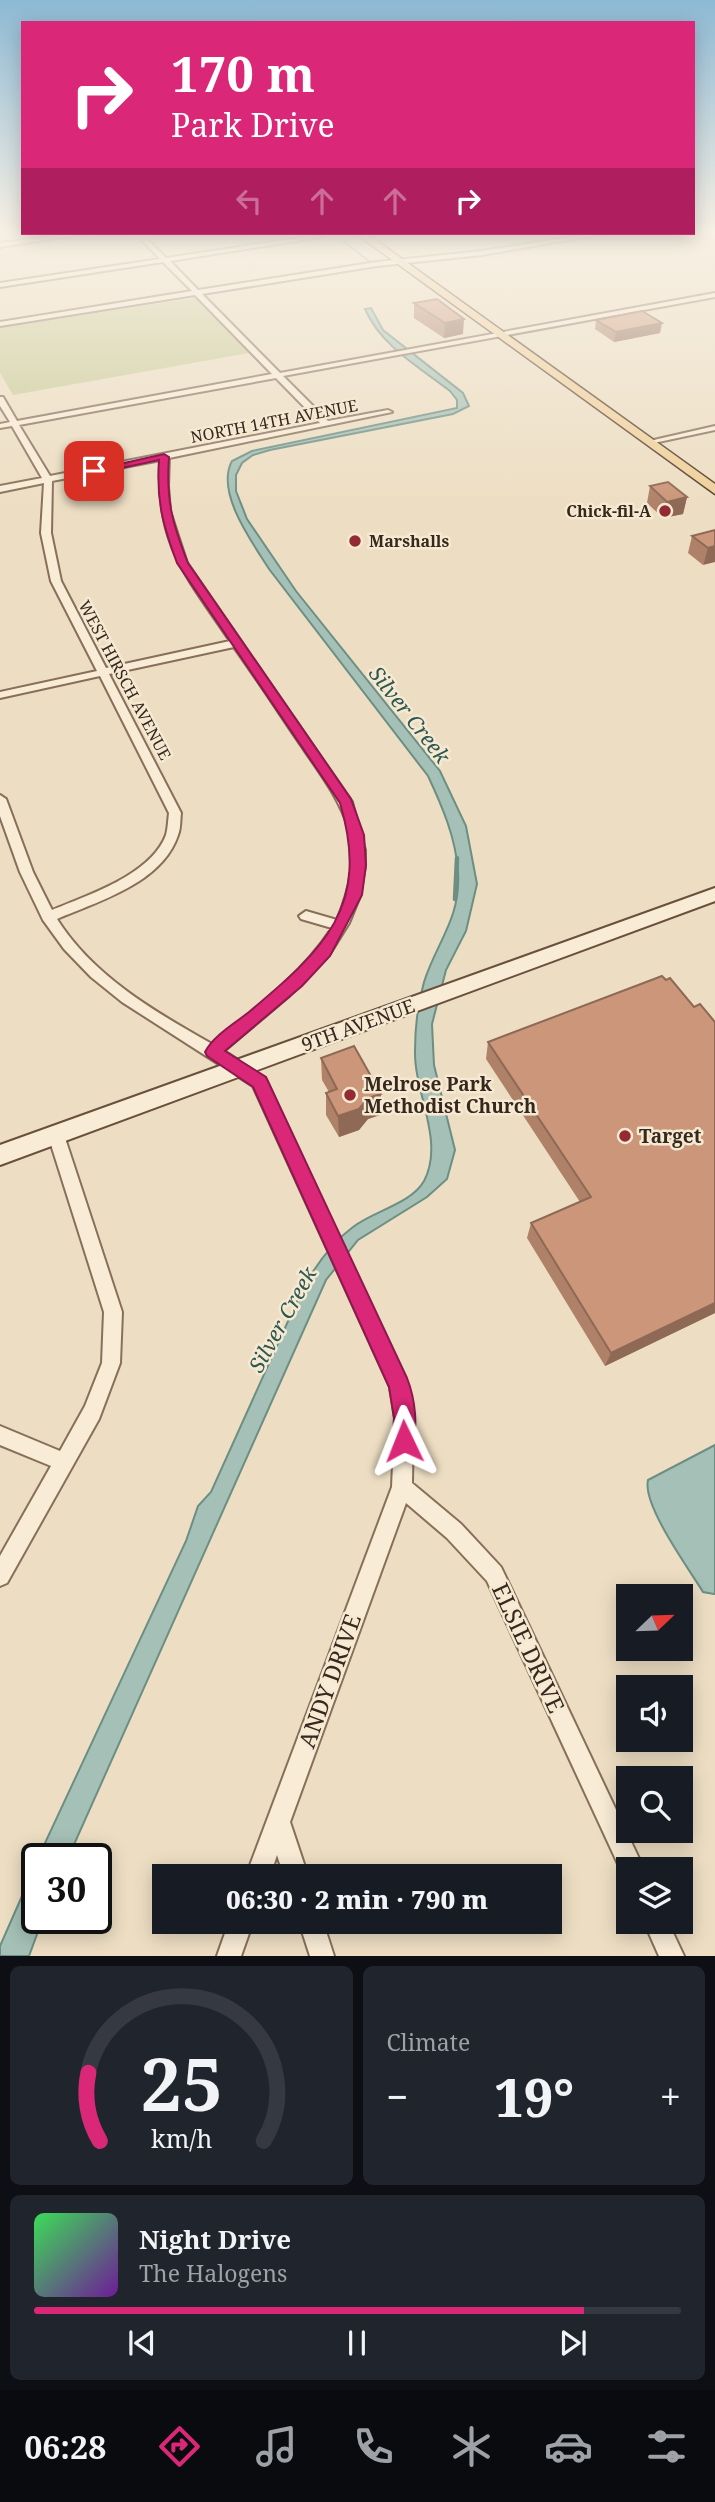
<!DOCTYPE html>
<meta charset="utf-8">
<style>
:root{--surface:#171b24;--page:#20242c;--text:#f1f3f6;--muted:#9ea1a6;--line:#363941;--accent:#db2777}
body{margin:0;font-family:"Noto Serif",serif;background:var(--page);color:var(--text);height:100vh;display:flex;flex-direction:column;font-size:26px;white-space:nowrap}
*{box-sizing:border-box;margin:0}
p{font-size:23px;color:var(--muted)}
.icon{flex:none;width:38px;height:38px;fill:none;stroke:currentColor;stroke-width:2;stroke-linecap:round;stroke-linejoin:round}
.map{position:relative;height:1956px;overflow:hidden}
.details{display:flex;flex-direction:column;gap:10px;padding:10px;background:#0d0f14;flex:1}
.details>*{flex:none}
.top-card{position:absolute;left:21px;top:21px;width:674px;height:214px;border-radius:0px;box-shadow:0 4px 18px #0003;background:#db2777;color:#fff;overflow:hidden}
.needle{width:46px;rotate:67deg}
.fabs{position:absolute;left:616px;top:1584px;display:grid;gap:14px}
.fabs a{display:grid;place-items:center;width:77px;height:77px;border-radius:0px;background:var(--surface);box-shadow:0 4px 18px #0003;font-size:35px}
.speed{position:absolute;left:21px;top:1843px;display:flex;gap:14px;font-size:35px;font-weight:700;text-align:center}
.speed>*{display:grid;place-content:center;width:91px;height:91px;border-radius:50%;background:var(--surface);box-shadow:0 4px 18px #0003;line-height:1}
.speed .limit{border:4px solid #111;border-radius:10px;background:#fff;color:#111}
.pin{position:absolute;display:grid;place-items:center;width:60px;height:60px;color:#fff;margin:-30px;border-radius:14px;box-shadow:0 4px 10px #0006}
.me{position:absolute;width:77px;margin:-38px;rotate:358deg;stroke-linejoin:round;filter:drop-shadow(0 0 5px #0008)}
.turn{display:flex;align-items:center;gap:24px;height:147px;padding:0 35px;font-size:32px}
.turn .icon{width:91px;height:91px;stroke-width:2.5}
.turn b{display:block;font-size:49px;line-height:60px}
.lanes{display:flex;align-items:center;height:66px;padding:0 35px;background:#0003;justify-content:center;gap:35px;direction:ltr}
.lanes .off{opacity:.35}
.big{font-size:52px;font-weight:800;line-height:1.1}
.details .card{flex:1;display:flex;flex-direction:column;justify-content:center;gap:10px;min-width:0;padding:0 24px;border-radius:10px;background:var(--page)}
.details .dial{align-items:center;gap:0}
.dial svg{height:182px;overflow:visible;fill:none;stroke:var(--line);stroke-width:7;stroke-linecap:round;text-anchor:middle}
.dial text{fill:var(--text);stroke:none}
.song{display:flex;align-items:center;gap:21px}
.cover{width:84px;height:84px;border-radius:10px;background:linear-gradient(135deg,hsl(130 70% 55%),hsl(280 70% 35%))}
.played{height:7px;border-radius:4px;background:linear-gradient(90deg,var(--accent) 85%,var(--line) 85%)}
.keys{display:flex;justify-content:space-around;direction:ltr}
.heat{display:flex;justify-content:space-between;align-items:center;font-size:38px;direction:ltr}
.details .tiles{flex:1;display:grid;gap:10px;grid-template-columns:1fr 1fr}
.card:last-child{grid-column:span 2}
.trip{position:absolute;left:152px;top:1864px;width:410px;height:70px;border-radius:0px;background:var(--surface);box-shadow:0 4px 18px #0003;font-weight:800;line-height:70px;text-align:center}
.tabs{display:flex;height:112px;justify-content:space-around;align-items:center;background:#090b0e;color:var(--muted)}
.tabs .icon{width:49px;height:49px}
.tabs .on{color:var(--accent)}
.tabs b{font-size:32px;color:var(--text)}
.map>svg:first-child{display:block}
.green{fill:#c8cb97}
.water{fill:#a5c0b6;stroke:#6c8e83;stroke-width:2}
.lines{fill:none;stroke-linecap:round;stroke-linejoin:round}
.stream-far1{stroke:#6c8e83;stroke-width:2}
.stream{stroke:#6c8e83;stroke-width:4.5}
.street-casing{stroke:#876f5a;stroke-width:4}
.secondary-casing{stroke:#69503d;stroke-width:4}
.primary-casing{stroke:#553e2e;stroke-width:3}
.street{fill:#f8ecd6;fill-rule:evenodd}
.secondary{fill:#f8ecd6;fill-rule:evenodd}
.primary{fill:#f0d09b;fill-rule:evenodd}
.wall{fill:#af8168}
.shaded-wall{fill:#8e6955}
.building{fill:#cb9679;stroke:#8e6955;stroke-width:2}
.route{fill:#db2777;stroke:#8e194d;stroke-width:2}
.poi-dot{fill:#952b32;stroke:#f5e9d2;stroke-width:2.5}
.labels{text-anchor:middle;stroke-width:5;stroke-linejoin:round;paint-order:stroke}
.far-street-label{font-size:16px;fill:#37281e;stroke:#f5e9d2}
.far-poi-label{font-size:16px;font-weight:bold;fill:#37281e;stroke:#f5e9d2;text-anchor:end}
.street-label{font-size:19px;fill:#37281e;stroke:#f5e9d2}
.poi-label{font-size:19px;font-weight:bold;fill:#37281e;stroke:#f5e9d2;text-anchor:start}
.water-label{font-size:21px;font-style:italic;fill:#2d5751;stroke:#f5e9d2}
.near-street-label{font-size:23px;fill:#37281e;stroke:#f5e9d2}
</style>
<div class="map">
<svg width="715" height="1956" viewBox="0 0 715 1956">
<rect width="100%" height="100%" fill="#eddec3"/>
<path class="green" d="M195,298L249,353L13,395L0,373V327Z"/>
<path class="water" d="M371,308L383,330L463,393L469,406L453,414L270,450L253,455L242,463L236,475V491L247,519L296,591L440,771L466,826L477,884L466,931L446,970L432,1024L434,1065L455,1150L447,1179L427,1197L358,1240L326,1280L68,1858H38L186,1541L198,1506L211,1492L303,1288C316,1265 331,1243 353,1227C373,1211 411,1204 424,1181C445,1141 414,1093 415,1051C415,1029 418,1003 424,982C436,943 461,919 458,872C456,838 442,806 428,776L269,569C252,542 215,492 232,461L252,451L457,408V400L450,391C419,367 381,346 365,309Z
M715,1445V1594H714L703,1592C689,1569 642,1505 648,1480Z
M37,1862V1918H43L29,1956H0V1946Z"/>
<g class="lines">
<path class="stream-far1" d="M333,233L370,262"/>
<path class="stream" d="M455,899L457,858"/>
<defs>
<path id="street" d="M76,233H90L0,247V243Z
M135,233H141L166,258L319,235L322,237L170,261L198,290L377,262L482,251L596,233H609L482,255L377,266L202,294L280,373L715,293V297L283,376L328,421L388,410L392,412L169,458L168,486L170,511L187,563L352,802L365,850V866L360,896L349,923L331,952L288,997L224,1051L252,1069L267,1082L408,1386L413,1418L412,1483L461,1524L501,1567L644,1869H628V1879L624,1877L487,1581L447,1538L406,1503L290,1822L308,1876H284L277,1855L270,1876H246L392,1487L395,1418L390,1387L253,1086L122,1002L91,977L64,949L43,920L20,872L0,816V795L6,799L33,872L52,910C88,895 151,875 166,835C168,828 168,820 169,813L100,676L0,698V692L97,671L51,581L41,533L44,483L0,492V486L42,478L12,426L0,428V424L10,422L0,406V397H3L17,421L272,374L195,295L0,326V322L192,291L163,262L0,287V283L160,259ZM276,378L320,423L50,476L19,425ZM161,460C154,543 187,577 230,641L106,668L61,581L51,533L52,481ZM234,647C256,678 277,710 298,741C343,806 371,839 337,920L306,911L299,916L301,919L332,928C301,975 255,1009 212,1044C155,1012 93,976 57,919C99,901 162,883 178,835C181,828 180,820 181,813L109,674Z
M715,426V430L649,444L645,442Z
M56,1128L62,1130L64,1135L122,1312L120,1363L99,1419L7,1583L0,1586V1556L51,1466L0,1445V1426L60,1451L85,1406L102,1363L104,1312L48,1135L50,1130Z
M229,1922H253L241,1956H217Z
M299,1922H323L334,1956H310Z
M644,1922H668L684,1956H659Z"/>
<path id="secondary" d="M715,888V901L0,1165V1145Z"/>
<path id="primary" d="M355,233H366L715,484V494Z"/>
</defs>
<use href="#street" class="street-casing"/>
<use href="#secondary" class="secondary-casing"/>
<use href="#primary" class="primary-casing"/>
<use href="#street" class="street"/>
<use href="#secondary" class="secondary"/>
<use href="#primary" class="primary"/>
</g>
<path class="wall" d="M414,303L463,334L444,338L414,318Z
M596,320L660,333L614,342L595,329Z
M650,486L687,497L683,514L663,518L647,503Z
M715,530L703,565L688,553L692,536Z
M488,1042L715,1313L605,1366L527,1238L531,1223L580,1202L486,1059Z
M321,1058L381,1094L380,1115L368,1119L359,1130L339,1137L326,1115V1093L329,1092L322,1080Z"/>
<path class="shaded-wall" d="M464,319L463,334L444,338L445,323Z
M662,323L660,333L614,342L616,332Z
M687,497L683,514L663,518L667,502Z
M715,546V562L703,565L708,548Z
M381,1094L380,1115L368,1119L359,1130L339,1137L338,1116L368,1098Z
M715,1303V1313L605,1366L611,1353Z"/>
<path class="building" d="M437,299L464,319L445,323L414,303Z
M642,311L662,323L616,332L596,320Z
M668,482L687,497L667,502L650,486Z
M715,530V546L708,548L692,536Z
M662,976L666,980L670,978L694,1007L700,1004L715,1022V1303L611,1353L531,1223L591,1197L488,1042Z
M354,1046L381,1094L368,1098L359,1109L338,1116L326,1093L337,1089L321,1058Z"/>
<linearGradient id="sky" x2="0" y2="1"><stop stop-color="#8db9d4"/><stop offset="0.46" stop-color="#f7f0e4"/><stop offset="1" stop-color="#f7f0e4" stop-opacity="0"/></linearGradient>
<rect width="715" height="505" fill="url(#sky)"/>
<path class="route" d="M164,454L169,457C166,500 172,523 188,563L351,799L364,835L366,865L362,895L330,956L302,986L225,1051L266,1077L407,1378C415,1398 419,1429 411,1448L404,1452L396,1448L393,1441L394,1418L389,1387L253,1087L207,1056L205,1052C213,1036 235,1023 249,1012C324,949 371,907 340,803L177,563C163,526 156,500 159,460L94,474L89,471Z"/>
<g class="poi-dot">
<circle cx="665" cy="511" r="7"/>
<circle cx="355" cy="541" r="7"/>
<circle cx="350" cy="1095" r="7"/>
<circle cx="625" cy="1136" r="7"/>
</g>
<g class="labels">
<g class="far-street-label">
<text transform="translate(274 421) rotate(-11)" y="6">NORTH 14TH AVENUE</text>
<text transform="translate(125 680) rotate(62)" y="6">WEST HIRSCH AVENUE</text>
</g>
<g class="far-poi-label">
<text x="651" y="517">Chick-fil-A</text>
<text x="369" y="547" text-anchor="start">Marshalls</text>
</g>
<g class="street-label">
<text transform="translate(358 1025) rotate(-20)" y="7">9TH AVENUE</text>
</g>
<g class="poi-label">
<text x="364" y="1091">Melrose Park<tspan x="364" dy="22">Methodist Church</tspan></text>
<text x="639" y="1143">Target</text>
</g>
<g class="water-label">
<text transform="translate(409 715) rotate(52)" y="7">Silver Creek</text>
<text transform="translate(283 1320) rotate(-61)" y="7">Silver Creek</text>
</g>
<g class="near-street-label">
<text transform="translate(528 1648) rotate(65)" y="8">ELSIE DRIVE</text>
<text transform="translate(330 1681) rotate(-70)" y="8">ANDY DRIVE</text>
</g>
</g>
</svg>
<div class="fabs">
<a><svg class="needle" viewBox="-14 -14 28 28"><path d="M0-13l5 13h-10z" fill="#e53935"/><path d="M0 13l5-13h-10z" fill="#9ea1a6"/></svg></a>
<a><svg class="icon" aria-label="sound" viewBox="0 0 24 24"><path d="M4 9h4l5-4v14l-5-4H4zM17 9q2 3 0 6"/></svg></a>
<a><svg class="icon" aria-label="search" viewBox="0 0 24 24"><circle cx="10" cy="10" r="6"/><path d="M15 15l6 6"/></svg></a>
<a><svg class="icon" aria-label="layers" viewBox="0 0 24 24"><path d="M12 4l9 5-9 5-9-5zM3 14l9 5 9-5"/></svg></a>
</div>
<div class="speed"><div class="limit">30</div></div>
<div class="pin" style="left:94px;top:471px;background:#d93025"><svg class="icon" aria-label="arrive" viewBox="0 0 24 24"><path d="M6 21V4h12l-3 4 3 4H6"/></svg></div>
<svg class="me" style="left:404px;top:1441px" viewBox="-20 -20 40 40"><path d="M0-17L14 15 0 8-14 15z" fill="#db2777" stroke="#fff" stroke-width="4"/></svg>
<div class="trip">06:30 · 2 min · 790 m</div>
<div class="top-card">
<div class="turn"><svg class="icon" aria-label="right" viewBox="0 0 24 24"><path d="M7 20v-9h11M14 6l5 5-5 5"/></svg><div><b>170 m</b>Park Drive</div></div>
<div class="lanes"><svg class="icon off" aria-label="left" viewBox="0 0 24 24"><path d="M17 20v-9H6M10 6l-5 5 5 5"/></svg><svg class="icon off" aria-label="ahead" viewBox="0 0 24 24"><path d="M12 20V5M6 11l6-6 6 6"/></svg><svg class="icon off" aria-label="ahead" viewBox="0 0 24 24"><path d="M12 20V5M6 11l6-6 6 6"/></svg><svg class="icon" aria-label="right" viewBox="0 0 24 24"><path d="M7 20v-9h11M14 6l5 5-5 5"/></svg></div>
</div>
</div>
<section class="details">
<div class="tiles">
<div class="card dial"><svg viewBox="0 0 100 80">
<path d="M14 69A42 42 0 1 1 86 69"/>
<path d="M14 69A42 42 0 0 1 9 39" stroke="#db2777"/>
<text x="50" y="56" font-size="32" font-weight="700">25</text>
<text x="50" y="72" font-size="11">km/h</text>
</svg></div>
<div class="card"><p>Climate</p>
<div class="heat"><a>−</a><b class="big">19°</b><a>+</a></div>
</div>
<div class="card">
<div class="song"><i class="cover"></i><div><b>Night Drive</b><p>The Halogens</p></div></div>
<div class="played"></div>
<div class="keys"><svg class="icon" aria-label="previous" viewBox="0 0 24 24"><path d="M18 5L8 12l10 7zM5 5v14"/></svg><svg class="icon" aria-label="pause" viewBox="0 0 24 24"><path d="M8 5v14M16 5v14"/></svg><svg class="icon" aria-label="next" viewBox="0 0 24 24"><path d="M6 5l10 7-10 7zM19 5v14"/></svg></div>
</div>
</div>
</section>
<nav class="tabs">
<b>06:28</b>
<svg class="icon on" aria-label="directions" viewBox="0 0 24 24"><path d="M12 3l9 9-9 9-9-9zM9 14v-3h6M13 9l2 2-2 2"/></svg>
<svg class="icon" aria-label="music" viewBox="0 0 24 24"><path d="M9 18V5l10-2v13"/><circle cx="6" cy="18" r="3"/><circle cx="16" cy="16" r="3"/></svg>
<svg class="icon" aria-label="phone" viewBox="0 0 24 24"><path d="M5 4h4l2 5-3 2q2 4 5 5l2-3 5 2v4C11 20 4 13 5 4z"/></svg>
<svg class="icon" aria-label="climate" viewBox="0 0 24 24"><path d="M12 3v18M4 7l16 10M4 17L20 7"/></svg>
<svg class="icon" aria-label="car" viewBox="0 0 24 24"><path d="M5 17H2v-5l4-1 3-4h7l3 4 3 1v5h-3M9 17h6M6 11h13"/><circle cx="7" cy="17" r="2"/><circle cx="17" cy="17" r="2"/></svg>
<svg class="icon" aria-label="filters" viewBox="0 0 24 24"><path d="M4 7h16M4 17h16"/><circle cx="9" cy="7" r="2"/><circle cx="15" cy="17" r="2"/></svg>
</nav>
